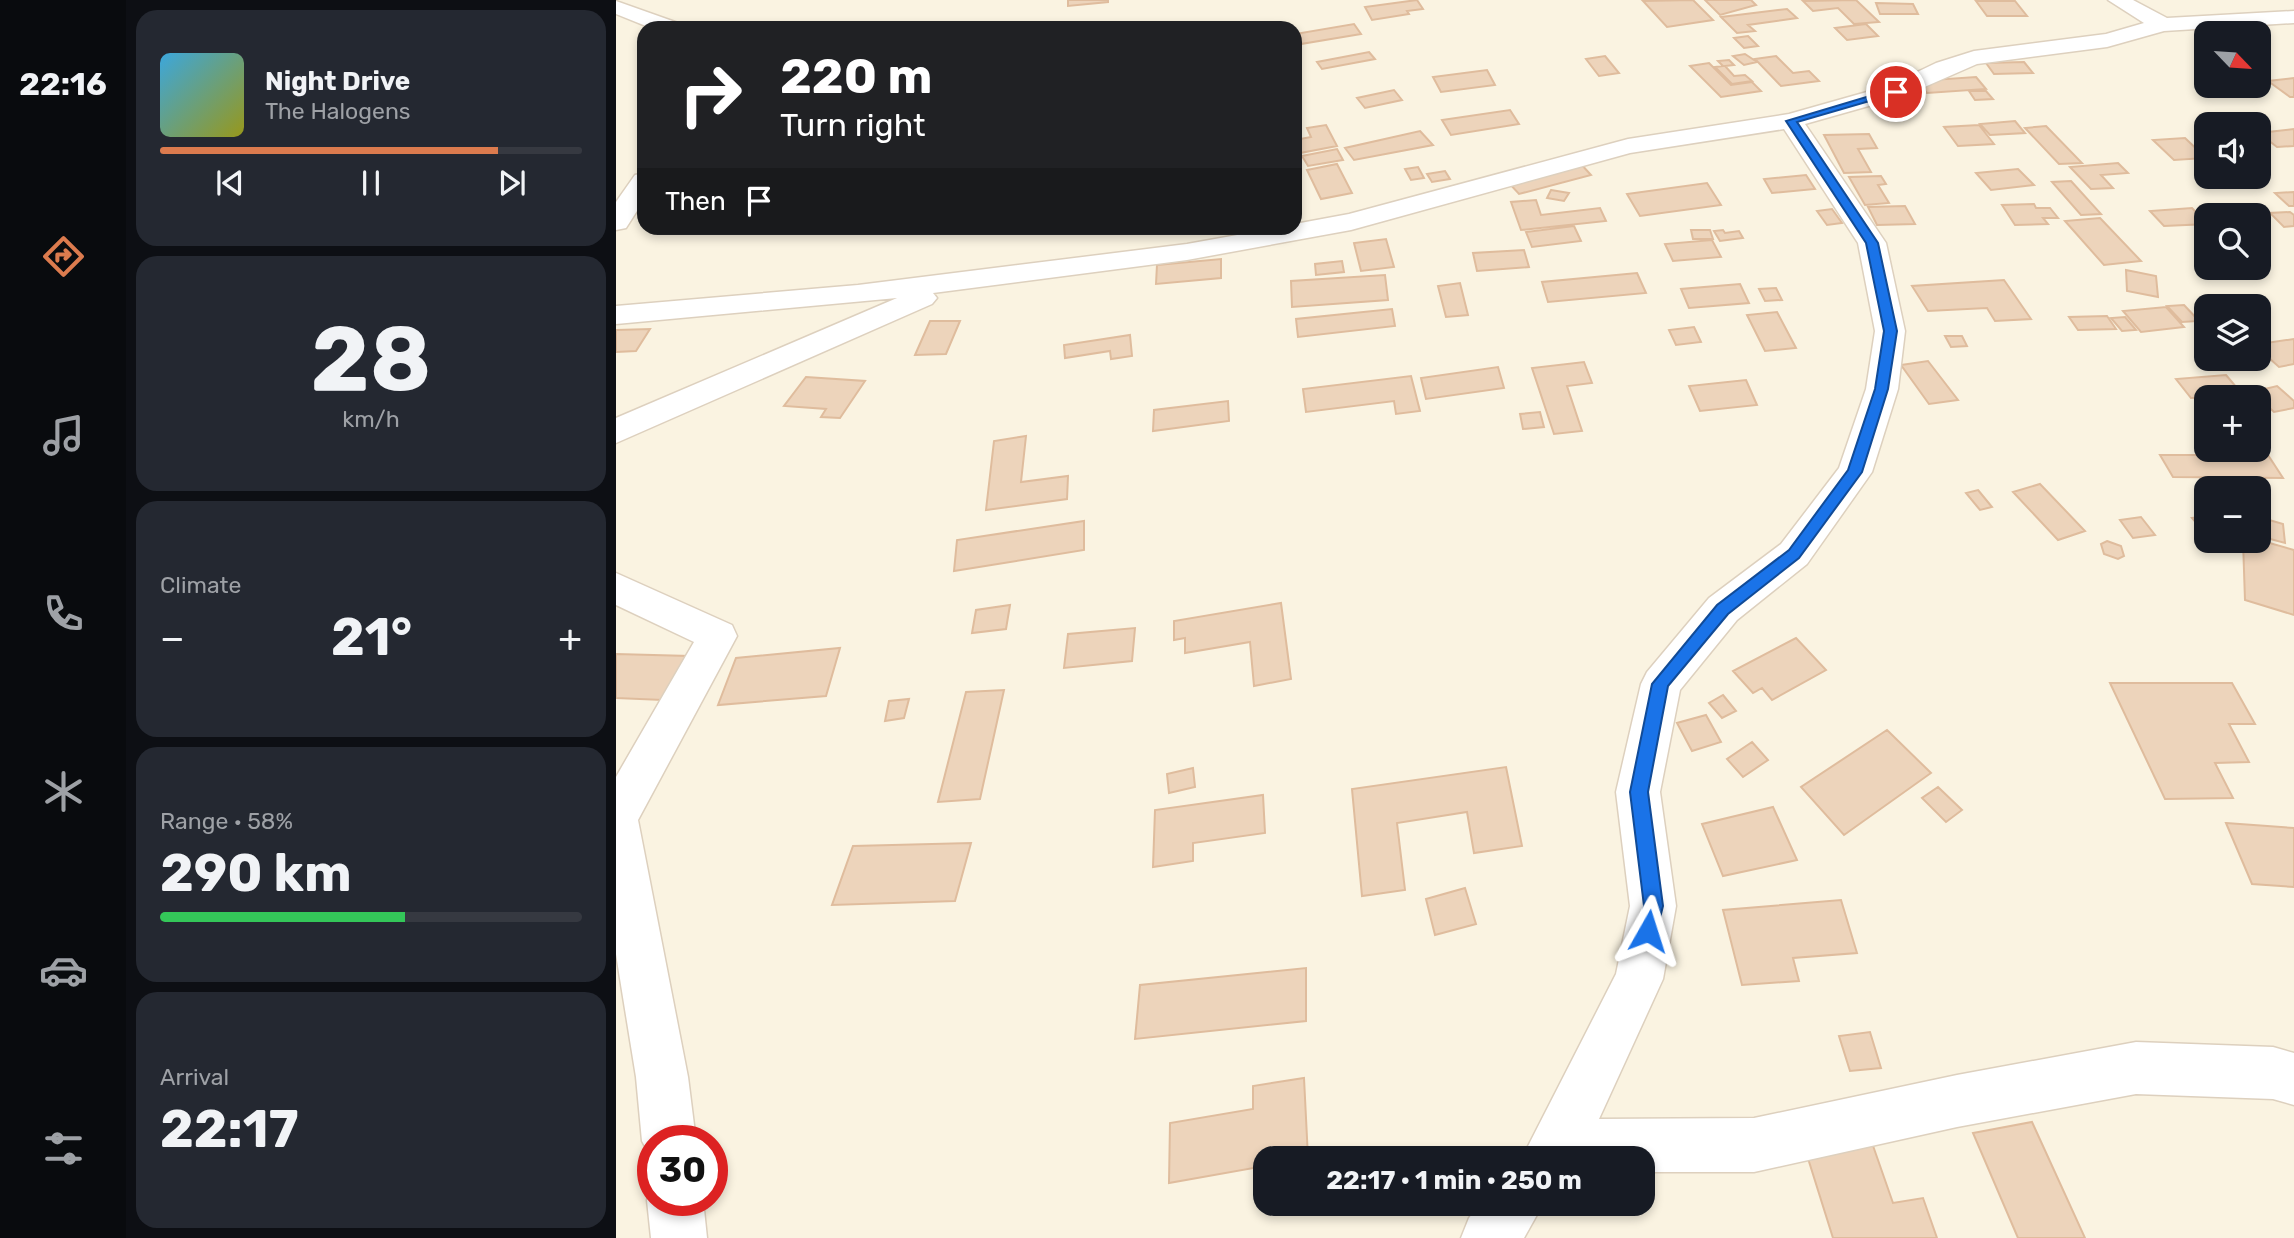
<!DOCTYPE html>
<meta charset="utf-8">
<style>
:root{--surface:#171b24;--page:#242831;--text:#f1f3f6;--muted:#9ea1a6;--line:#363941;--accent:#dc7b4e}
body{margin:0;font-family:Rubik,sans-serif;background:var(--page);color:var(--text);height:100vh;display:flex;flex-direction:column;font-size:26px;white-space:nowrap}
*{box-sizing:border-box;margin:0}
p{font-size:23px;color:var(--muted)}
.icon{flex:none;width:38px;height:38px;fill:none;stroke:currentColor;stroke-width:2;stroke-linecap:round;stroke-linejoin:round}
.map{position:relative;flex:1;overflow:hidden}
.drawer{display:flex;flex-direction:column;gap:10px;padding:10px;background:#0d0f14;width:490px}
.drawer>*{flex:none}
.banner{position:absolute;left:21px;top:21px;width:665px;height:214px;border-radius:21px;box-shadow:0 4px 10px #0003;background:#202124;color:#fff;overflow:hidden}
.needle{width:46px;rotate:115deg}
.fabs{position:absolute;left:1578px;top:21px;display:grid;gap:14px}
.fabs a{display:grid;place-items:center;width:77px;height:77px;border-radius:14px;background:var(--surface);box-shadow:0 4px 10px #0003;font-size:35px}
.speed{position:absolute;left:21px;top:1125px;display:flex;gap:14px;font-size:35px;font-weight:700;text-align:center}
.speed>*{display:grid;place-content:center;width:91px;height:91px;border-radius:50%;background:var(--surface);box-shadow:0 4px 10px #0003;line-height:1}
.speed .limit{border:10px solid #d22;background:#fff;color:#111}
.pin{position:absolute;display:grid;place-items:center;width:60px;height:60px;color:#fff;margin:-30px;border:4px solid #fff;border-radius:50%;box-shadow:0 2px 7px #0007}
.me{position:absolute;width:77px;margin:-38px;rotate:6deg;stroke-linejoin:round;filter:drop-shadow(0 0 5px #0008)}
.turn{display:flex;align-items:center;gap:24px;height:147px;padding:0 28px;font-size:32px}
.turn .icon{width:91px;height:91px;stroke-width:2.5}
.turn b{display:block;font-size:49px;line-height:60px}
.then{display:flex;align-items:center;height:66px;padding:0 28px;background:#0003;gap:14px;font-size:26px}
.big{font-size:52px;font-weight:700;line-height:1.1}
.drawer .card{flex:1;display:flex;flex-direction:column;justify-content:center;gap:10px;min-width:0;padding:0 24px;border-radius:21px;background:var(--page)}
.drawer .dial{align-items:center;gap:0}
.dial b{font-size:91px;line-height:1}
.song{display:flex;align-items:center;gap:21px}
.cover{width:84px;height:84px;border-radius:10px;background:linear-gradient(135deg,hsl(200 70% 55%),hsl(60 70% 35%))}
.played{height:7px;border-radius:4px;background:linear-gradient(90deg,var(--accent) 80%,var(--line) 80%)}
.keys{display:flex;justify-content:space-around;direction:ltr}
.heat{display:flex;justify-content:space-between;align-items:center;font-size:38px;direction:ltr}
.charge{height:10px;border-radius:5px;background:linear-gradient(90deg,#34c759 58%,var(--line) 0)}
.trip{position:absolute;left:637px;top:1146px;width:402px;height:70px;border-radius:21px;background:var(--surface);box-shadow:0 4px 10px #0003;font-weight:700;line-height:70px;text-align:center}
main{display:flex;flex:1;min-height:0}
.tabs{display:flex;flex-direction:column;width:126px;justify-content:space-around;align-items:center;background:#090b0e;color:var(--muted)}
.tabs .icon{width:49px;height:49px}
.tabs .selected{color:var(--accent)}
.tabs b{font-size:32px;color:var(--text)}
.map>svg:first-child{display:block}
.building{fill:#edd4bb;stroke:#dfbc9d;stroke-width:2}
.lines{fill:none;stroke-linecap:round;stroke-linejoin:round}
.minor-casing{stroke:#ddd0be;stroke-width:3}
.minor{fill:#fff;fill-rule:evenodd}
.route{fill:#1a73e8;stroke:#114b97;stroke-width:2}
</style>
<main>
<nav class="tabs">
<b>22:16</b>
<svg class="icon selected" aria-label="directions" viewBox="0 0 24 24"><path d="M12 3l9 9-9 9-9-9zM9 14v-3h6M13 9l2 2-2 2"/></svg>
<svg class="icon" aria-label="music" viewBox="0 0 24 24"><path d="M9 18V5l10-2v13"/><circle cx="6" cy="18" r="3"/><circle cx="16" cy="16" r="3"/></svg>
<svg class="icon" aria-label="phone" viewBox="0 0 24 24"><path d="M5 4h4l2 5-3 2q2 4 5 5l2-3 5 2v4C11 20 4 13 5 4z"/></svg>
<svg class="icon" aria-label="climate" viewBox="0 0 24 24"><path d="M12 3v18M4 7l16 10M4 17L20 7"/></svg>
<svg class="icon" aria-label="car" viewBox="0 0 24 24"><path d="M5 17H2v-5l4-1 3-4h7l3 4 3 1v5h-3M9 17h6M6 11h13"/><circle cx="7" cy="17" r="2"/><circle cx="17" cy="17" r="2"/></svg>
<svg class="icon" aria-label="filters" viewBox="0 0 24 24"><path d="M4 7h16M4 17h16"/><circle cx="9" cy="7" r="2"/><circle cx="15" cy="17" r="2"/></svg>
</nav>
<section class="drawer">
<div class="card">
<div class="song"><i class="cover"></i><div><b>Night Drive</b><p>The Halogens</p></div></div>
<div class="played"></div>
<div class="keys"><svg class="icon" aria-label="previous" viewBox="0 0 24 24"><path d="M18 5L8 12l10 7zM5 5v14"/></svg><svg class="icon" aria-label="pause" viewBox="0 0 24 24"><path d="M8 5v14M16 5v14"/></svg><svg class="icon" aria-label="next" viewBox="0 0 24 24"><path d="M6 5l10 7-10 7zM19 5v14"/></svg></div>
</div>
<div class="card dial"><b>28</b><p>km/h</p></div>
<div class="card"><p>Climate</p>
<div class="heat"><a>−</a><b class="big">21°</b><a>+</a></div>
</div>
<div class="card"><p>Range · 58%</p><b class="big">290 km</b><div class="charge"></div></div>
<div class="card"><p>Arrival</p><b class="big">22:17</b></div>
</section>
<div class="map">
<svg width="1678" height="1238" viewBox="0 0 1678 1238">
<rect width="100%" height="100%" fill="#faf3e1"/>
<path class="building" d="M452,0H492V2L452,6Z
M801,0L807,9L791,11L793,14L756,20L749,7Z
M1077,0L1097,20L1051,27L1027,1Z
M1089,0H1135L1140,5L1104,15Z
M1240,0L1263,22L1238,24L1222,8L1197,11L1187,1Z
M1360,1H1399L1411,16H1371Z
M1260,3L1297,4L1302,14H1264Z
M1171,9L1181,18L1132,25L1139,31L1121,33L1105,17Z
M738,24L745,34L679,45V34Z
M1250,24L1262,36L1231,40L1219,28Z
M1132,36L1142,46L1128,48L1118,38Z
M753,52L759,59L706,69L701,62Z
M1129,54L1141,62L1128,65L1117,56Z
M989,56L1003,73L983,76L970,59Z
M1160,56L1177,73L1193,71L1203,81L1165,86L1139,59Z
M1113,60L1118,65L1109,66L1118,76L1129,75L1136,81L1116,84L1099,67L1107,66L1102,61Z
M1408,62L1417,73L1378,74L1370,63Z
M1093,63L1115,85L1136,82L1145,91L1105,97L1074,66Z
M871,70L879,85L825,92L817,77Z
M1360,77L1370,89L1311,93L1301,81Z
M1678,78V97H1674L1652,81Z
M778,90L786,100L749,108L741,98Z
M1353,91H1370L1377,99L1359,100Z
M894,110L903,124L835,135L826,120Z
M1399,121L1409,133L1374,135L1364,124Z
M710,125L721,146L684,153L679,140L695,137L691,128Z
M1363,125L1378,144L1342,146L1328,127Z
M1430,126L1466,163L1443,164L1409,128Z
M1678,129V146L1661,147L1643,133Z
M804,131L817,145L738,160L729,148Z
M1253,134L1261,148L1242,149L1255,172L1228,173L1208,135Z
M1569,138L1590,158L1558,160L1537,140Z
M721,149L727,160L692,166L686,156Z
M964,163L975,175L903,194L892,182Z
M1502,163L1512,173L1485,175L1497,188L1475,189L1454,167Z
M721,164L736,193L705,199L691,170Z
M802,167L808,178L795,180L789,169Z
M1402,169L1418,185L1375,190L1360,173Z
M829,171L834,179L816,182L811,174Z
M1190,175L1199,189L1156,193L1148,179Z
M1265,176L1270,184L1262,185L1273,203L1249,205L1233,177Z
M1455,181L1485,214L1465,215L1436,182Z
M1091,183L1105,205L1024,216L1011,194Z
M935,190L953,193L948,201L931,198Z
M1678,192V206H1673L1659,193Z
M920,200L925,215L984,208L990,221L905,230L895,202Z
M1418,204L1420,208H1434L1442,218H1427L1432,224L1399,225L1386,205Z
M1289,206L1299,224L1261,225L1252,207Z
M1576,208L1591,224L1548,226L1534,211Z
M1216,209L1226,223L1211,225L1201,211Z
M1674,212L1678,215V226L1668,227L1654,213Z
M1484,218L1525,261L1488,265L1449,221Z
M958,226L965,241L916,247L910,232Z
M1075,230H1094L1097,239H1077Z
M1107,230L1109,233L1123,231L1127,238L1104,241L1098,231Z
M770,239L778,267L745,271L738,243Z
M1096,240L1105,257L1057,261L1049,244Z
M908,250L913,267L861,271L857,253Z
M605,259V278L540,284L541,265Z
M726,261L728,272L700,275L699,264Z
M1510,270L1540,276L1542,297L1511,291Z
M1021,273L1030,293L932,302L926,282Z
M769,275L772,300L676,307L675,281Z
M1388,280L1415,319L1379,321L1371,308L1312,311L1296,286Z
M844,283L852,315L830,317L822,286Z
M1124,284L1133,303L1073,308L1065,289Z
M1160,288L1166,300L1149,301L1143,289Z
M1568,305L1583,321L1566,322L1551,306Z
M1550,307L1568,327L1525,332L1507,311Z
M776,309L779,326L682,337L680,319Z
M1161,312L1180,348L1149,351L1131,315Z
M1491,316L1500,329L1462,330L1453,317Z
M1509,317L1520,330L1506,331L1495,318Z
M314,321H344L330,354L299,355Z
M1078,327L1085,342L1060,345L1053,330Z
M34,329L20,351L0,352V330Z
M514,335L516,356L495,359L494,351L449,358L448,345Z
M1329,336H1346L1351,346L1335,347Z
M1678,339V364L1663,367L1643,349V344Z
M1312,361L1342,400L1313,404L1285,365Z
M968,362L976,383L951,386L966,431L938,434L916,368Z
M882,367L888,388L810,399L805,378Z
M1610,375L1627,395L1575,398L1560,379Z
M795,376L804,411L780,414L778,401L690,412L687,389Z
M190,377L249,381L224,418L205,417L210,409L168,406Z
M1130,380L1141,405L1084,411L1073,386Z
M1661,386L1678,401V408L1658,412L1636,392Z
M612,401L613,421L537,431L538,410Z
M924,412L928,427L907,429L904,414Z
M410,436L405,482L452,476L451,499L370,510L378,441Z
M1544,455H1652L1667,478L1557,477Z
M1424,484L1469,531L1442,540L1397,492Z
M1362,490L1376,507L1364,510L1350,493Z
M1591,516V532L1589,533L1576,518Z
M1525,517L1539,535L1517,538L1504,520Z
M1643,517L1667,524L1669,543L1643,536Z
M468,521V550L338,571L341,540Z
M1643,540L1678,550V615L1629,600L1627,541Z
M1491,541L1505,546L1508,556L1502,559L1488,554L1485,544Z
M665,603L675,679L638,686L634,642L569,653V638L558,640V621Z
M394,605L390,629L356,633L360,610Z
M519,628L516,661L448,668L452,634Z
M1180,638L1210,670L1156,700L1146,688L1137,693L1117,671Z
M224,648L210,696L102,705L120,658Z
M0,654L73,656L47,700L0,698Z
M1494,683H1616L1639,724H1613L1633,762L1599,763L1617,798L1549,799Z
M388,690L364,799L322,802L350,692Z
M1107,695L1120,711L1106,718L1093,703Z
M293,699L288,718L269,721L273,701Z
M1090,715L1105,742L1076,751L1061,723Z
M1271,730L1315,773L1228,835L1185,787Z
M1136,742L1152,760L1127,777L1111,759Z
M890,767L906,846L858,853L851,812L781,823L789,890L746,896L736,789Z
M577,768L579,787L553,793L551,774Z
M1322,787L1346,810L1330,822L1306,798Z
M647,795L649,833L577,843V861L537,867L539,810Z
M1157,807L1181,860L1107,876L1086,824Z
M1610,823L1678,828V887L1636,884Z
M355,843L339,901L216,905L237,846Z
M849,888L860,924L819,935L810,899Z
M1225,900L1241,953L1177,958L1183,981L1126,985L1107,910Z
M690,968V1021L519,1039L524,985Z
M1254,1032L1265,1068L1234,1071L1223,1036Z
M688,1078L692,1158H649V1166L553,1183L554,1123L637,1109V1086Z
M1416,1122L1469,1238H1402L1357,1133Z
M1255,1140L1277,1203L1307,1198L1321,1238H1217L1190,1152Z"/>
<g class="lines">
<defs>
<path id="minor" d="M1492,0H1517L1551,18L1678,11V23L1548,31L1491,47L1361,64L1288,96L1189,124L1270,243L1289,331L1282,389L1256,472L1191,564L1121,620L1064,690L1044,792L1060,906L1047,979L983,1119L1138,1118L1341,1075L1520,1042L1657,1047L1678,1053V1105L1657,1099L1520,1094L1341,1127L1138,1172H1027V1158H906L1000,974L1014,906L1000,792L1025,684L1031,672L1093,598L1165,544L1223,468L1250,389L1259,331L1242,243L1168,129L1014,153L735,230L571,260L317,293L321,298L316,304L0,443V418L281,298L0,324V306L242,285L571,244L660,228H679V224L733,214L1012,139L1173,114L1272,86L1320,63L1358,51L1490,34L1528,23Z
M0,1L62,23L65,28H35L0,14Z
M28,173V200L10,228L0,230V202L19,175Z
M0,573L116,625L121,636L22,820L72,1077L80,1141H37V1161L26,1141L20,1077L0,954V777L78,642L0,605Z
M37,1187V1200H87L91,1238H35L31,1200Z
M864,1204H927L908,1238H845L853,1218Z"/>
</defs>
<use href="#minor" class="minor-casing"/>
<use href="#minor" class="minor"/>
</g>
<path class="route" d="M1277,89L1285,92L1181,122L1262,243L1281,331L1272,389L1246,472L1183,558L1112,614L1052,686L1032,792L1047,906L1039,938L1032,940L1026,938L1023,931L1028,906L1014,792L1036,684L1101,605L1173,550L1232,470L1259,389L1268,331L1250,243L1170,121Z"/>
</svg>
<div class="fabs">
<a><svg class="needle" viewBox="-14 -14 28 28"><path d="M0-13l5 13h-10z" fill="#e53935"/><path d="M0 13l5-13h-10z" fill="#9ea1a6"/></svg></a>
<a><svg class="icon" aria-label="sound" viewBox="0 0 24 24"><path d="M4 9h4l5-4v14l-5-4H4zM17 9q2 3 0 6"/></svg></a>
<a><svg class="icon" aria-label="search" viewBox="0 0 24 24"><circle cx="10" cy="10" r="6"/><path d="M15 15l6 6"/></svg></a>
<a><svg class="icon" aria-label="layers" viewBox="0 0 24 24"><path d="M12 4l9 5-9 5-9-5zM3 14l9 5 9-5"/></svg></a>
<a>+</a>
<a>−</a>
</div>
<div class="speed"><div class="limit">30</div></div>
<div class="pin" style="left:1280px;top:92px;background:#d93025"><svg class="icon" aria-label="arrive" viewBox="0 0 24 24"><path d="M6 21V4h12l-3 4 3 4H6"/></svg></div>
<svg class="me" style="left:1032px;top:931px" viewBox="-20 -20 40 40"><path d="M0-17L14 15 0 8-14 15z" fill="#1a73e8" stroke="#fff" stroke-width="4"/></svg>
<div class="trip">22:17 · 1 min · 250 m</div>
<div class="banner">
<div class="turn"><svg class="icon" aria-label="right" viewBox="0 0 24 24"><path d="M7 20v-9h11M14 6l5 5-5 5"/></svg><div><b>220 m</b>Turn right</div></div>
<div class="then">Then<svg class="icon" aria-label="arrive" viewBox="0 0 24 24"><path d="M6 21V4h12l-3 4 3 4H6"/></svg></div>
</div>
</div>
</main>
